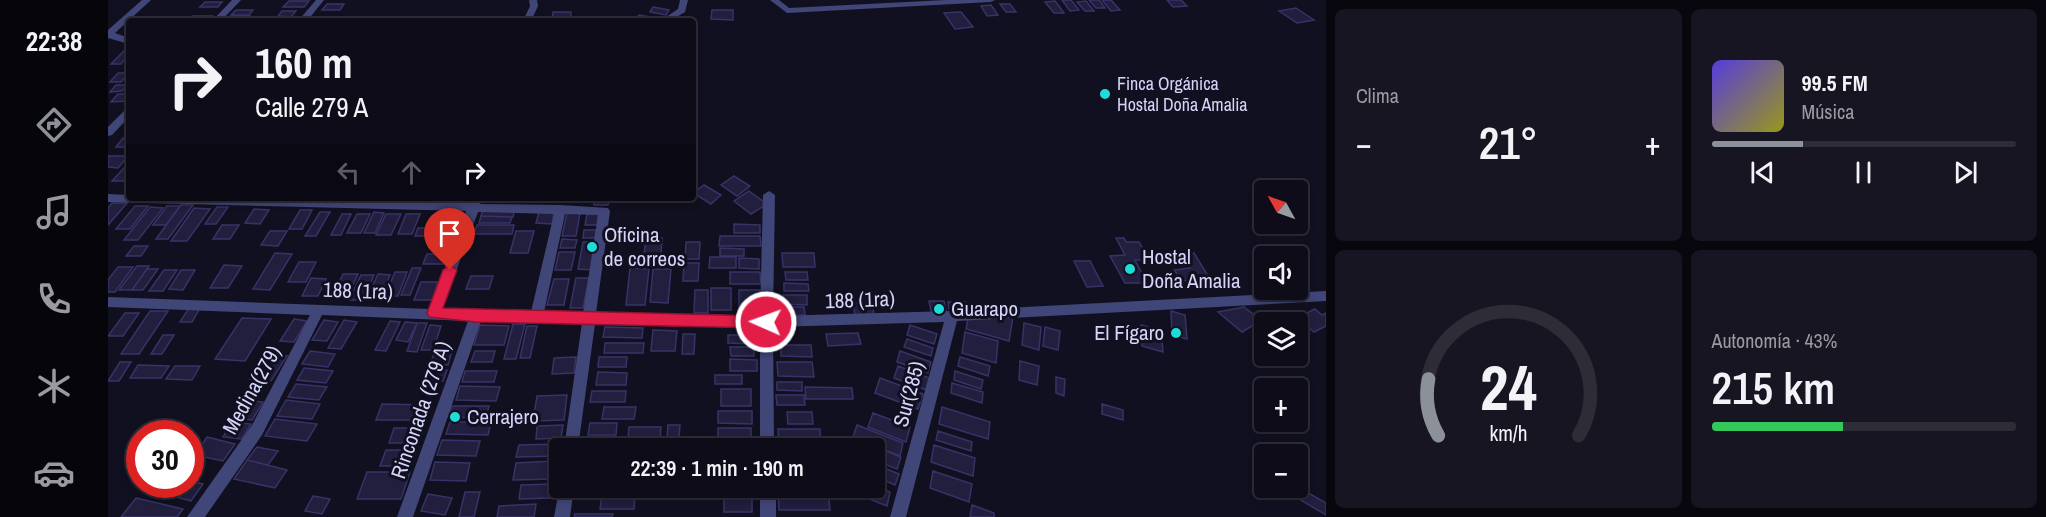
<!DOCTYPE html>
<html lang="es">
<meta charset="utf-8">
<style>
:root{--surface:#0d0c18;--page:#161521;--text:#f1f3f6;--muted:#9a9ba2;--line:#2d2c37;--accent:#8c9099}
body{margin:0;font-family:"Archivo Narrow",sans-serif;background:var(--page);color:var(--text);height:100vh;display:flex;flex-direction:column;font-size:22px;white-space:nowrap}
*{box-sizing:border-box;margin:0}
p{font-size:20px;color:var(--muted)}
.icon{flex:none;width:33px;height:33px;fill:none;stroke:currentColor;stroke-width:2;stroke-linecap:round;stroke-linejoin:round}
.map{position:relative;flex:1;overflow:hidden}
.sheet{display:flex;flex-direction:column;gap:9px;padding:9px;background:#07070d;width:720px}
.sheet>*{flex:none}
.guide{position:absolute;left:18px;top:18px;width:570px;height:183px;border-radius:6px;box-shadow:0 3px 9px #0003,0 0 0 2px var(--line);background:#0d0c18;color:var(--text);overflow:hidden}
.needle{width:39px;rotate:310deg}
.tools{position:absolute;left:1146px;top:180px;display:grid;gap:12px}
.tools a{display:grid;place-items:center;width:54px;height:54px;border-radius:6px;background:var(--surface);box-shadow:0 3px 9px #0003,0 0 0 2px var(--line);font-size:30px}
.speed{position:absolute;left:18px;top:420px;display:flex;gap:12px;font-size:30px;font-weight:700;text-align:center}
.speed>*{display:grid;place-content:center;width:78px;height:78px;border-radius:50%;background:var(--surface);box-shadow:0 3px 9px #0003,0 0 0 2px var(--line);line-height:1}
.speed .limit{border:9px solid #d22;background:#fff;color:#111}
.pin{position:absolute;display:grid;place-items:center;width:51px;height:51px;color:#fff;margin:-62px -26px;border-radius:50% 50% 50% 0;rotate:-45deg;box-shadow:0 0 6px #0007}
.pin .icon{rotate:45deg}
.me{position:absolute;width:66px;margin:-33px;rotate:272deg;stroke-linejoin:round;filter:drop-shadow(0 0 4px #0008)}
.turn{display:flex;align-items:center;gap:21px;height:126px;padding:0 30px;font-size:27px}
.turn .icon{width:78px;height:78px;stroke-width:2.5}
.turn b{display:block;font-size:42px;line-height:51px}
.lanes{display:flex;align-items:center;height:57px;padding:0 30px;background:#0003;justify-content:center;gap:30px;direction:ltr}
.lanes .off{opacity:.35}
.big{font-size:45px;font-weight:600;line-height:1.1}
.sheet .card{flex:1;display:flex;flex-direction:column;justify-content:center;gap:9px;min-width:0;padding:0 21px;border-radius:9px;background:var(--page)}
.sheet .dial{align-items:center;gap:0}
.dial svg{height:156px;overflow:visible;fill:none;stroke:var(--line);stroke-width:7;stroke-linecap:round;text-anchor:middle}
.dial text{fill:var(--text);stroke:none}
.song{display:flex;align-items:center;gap:18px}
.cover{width:72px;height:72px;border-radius:9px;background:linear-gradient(135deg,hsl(250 70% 55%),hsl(60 70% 35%))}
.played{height:6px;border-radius:3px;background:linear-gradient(90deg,var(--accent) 30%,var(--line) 30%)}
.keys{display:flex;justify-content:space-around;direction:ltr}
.heat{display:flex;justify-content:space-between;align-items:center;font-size:33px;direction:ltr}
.charge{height:9px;border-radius:4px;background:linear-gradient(90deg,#34c759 43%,var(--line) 0)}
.sheet .tiles{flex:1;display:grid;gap:9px;grid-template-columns:repeat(2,1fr)}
.trip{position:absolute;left:441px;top:438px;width:336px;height:60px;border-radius:6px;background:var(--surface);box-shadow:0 3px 9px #0003,0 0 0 2px var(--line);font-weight:600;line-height:60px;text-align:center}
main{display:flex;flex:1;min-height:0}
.tab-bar{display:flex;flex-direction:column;width:108px;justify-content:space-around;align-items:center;background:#05050a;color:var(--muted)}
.tab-bar .icon{width:42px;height:42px}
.tab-bar .selected{color:var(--accent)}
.tab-bar b{font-size:27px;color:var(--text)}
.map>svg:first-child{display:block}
.building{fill:#211e3e;stroke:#373367;stroke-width:1.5}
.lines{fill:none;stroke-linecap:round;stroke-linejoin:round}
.minor{fill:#414678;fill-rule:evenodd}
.route{fill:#e11d48;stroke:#92132f;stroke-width:1.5}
.poi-dot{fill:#1edcd7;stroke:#111020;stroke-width:2}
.labels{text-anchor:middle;stroke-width:6;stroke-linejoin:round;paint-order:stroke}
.far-poi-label{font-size:18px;fill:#d4d5f9;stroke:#111020;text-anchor:start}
.poi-label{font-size:21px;fill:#d4d5f9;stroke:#111020;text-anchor:start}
.street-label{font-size:21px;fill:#d4d5f9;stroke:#111020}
</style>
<main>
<nav class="tab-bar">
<b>22:38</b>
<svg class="icon selected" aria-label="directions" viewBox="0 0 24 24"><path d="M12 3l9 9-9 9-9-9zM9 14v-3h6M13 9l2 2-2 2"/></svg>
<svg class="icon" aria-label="music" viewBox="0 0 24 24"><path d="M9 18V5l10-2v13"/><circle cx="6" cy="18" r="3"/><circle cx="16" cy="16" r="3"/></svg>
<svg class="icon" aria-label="phone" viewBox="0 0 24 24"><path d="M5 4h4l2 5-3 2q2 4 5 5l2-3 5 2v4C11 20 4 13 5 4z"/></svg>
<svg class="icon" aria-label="climate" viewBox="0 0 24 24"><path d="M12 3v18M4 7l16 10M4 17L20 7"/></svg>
<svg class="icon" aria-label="car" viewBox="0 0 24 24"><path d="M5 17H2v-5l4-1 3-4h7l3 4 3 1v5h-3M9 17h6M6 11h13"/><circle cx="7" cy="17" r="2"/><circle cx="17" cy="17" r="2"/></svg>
</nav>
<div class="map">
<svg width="1218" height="517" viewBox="0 0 1218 517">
<rect width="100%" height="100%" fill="#111020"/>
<path class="building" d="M954,0H963L971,10L962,11Z
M981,0H991L997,8H988Z
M994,0H1003L1012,10L1003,11Z
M1059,0H1073L1079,6L1065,7Z
M181,1H201L196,7H175Z
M947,1L956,13H946L937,2Z
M978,1L986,11H977L969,2Z
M97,2H114L110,7H92Z
M219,4H236L232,10H214Z
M892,4H902L908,12H898Z
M883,5L890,15L879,16L873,6Z
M545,7L561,10L558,15L542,12Z
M1188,8L1206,20L1189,23L1171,11Z
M128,10H145L141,15H123Z
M604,10H625V20L603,19Z
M174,11H188L183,17L170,16Z
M445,12H463V19H444Z
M853,12L865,27L847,29L836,13Z
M531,15L548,18L545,21H526Z
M85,16H104L99,21H80Z
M124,16H142L137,21H120Z
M159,17H187L184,21H156Z
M16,51H21V55L13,64H3Z
M10,73H21L13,82H2Z
M8,85H20L14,91L2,92Z
M10,94H21V101L3,102Z
M15,138H21V147H8Z
M0,156H20L10,168L0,167Z
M17,167H21V177L17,181H4Z
M626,176L642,186L629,196L613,185Z
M596,185L613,195L603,204L585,193Z
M641,191L659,204L643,214L626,201Z
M487,198H502L500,205H486Z
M4,203H19L0,225V208Z
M73,205H85L60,239H48Z
M27,206H40L22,229H8Z
M59,206H72L58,225H45Z
M42,207L55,208L30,240H16Z
M109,207H120L108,224H97Z
M86,208L102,209L79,241H63Z
M146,209L161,210L152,224L137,223Z
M375,209H407L405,217L373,216Z
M192,210H204L194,229H181Z
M212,212H222L208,236H197Z
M266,212L276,213L267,233H256Z
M431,212H446L444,224L428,223Z
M459,213H472L468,236H454Z
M234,214H243L233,235H223Z
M249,214H262L253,233H239Z
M278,214H293L283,235H268Z
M298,214H312L304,234H290Z
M479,214H491L489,225H477Z
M373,216L404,217L402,223H371Z
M327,217H349L346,226L324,225Z
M626,224L652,225V233H626Z
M114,225H131L122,239H105Z
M369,225H406L404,234H366Z
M310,228H335L332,236H307Z
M476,230H488L487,238H475Z
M162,231H179L170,246L153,245Z
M408,231H426L420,253H402Z
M612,236H652L653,246H611Z
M538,238H554L553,254H536Z
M1008,238H1016L1018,242H1031L1041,260H1027L1039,283H1017L1002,256L1017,255Z
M454,239L469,240L467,248H452Z
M475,242H490L485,270L470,269Z
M578,242H592L591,259H577Z
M26,246H40L33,256H18Z
M612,248L636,249V256H612Z
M451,252H467L463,270H447Z
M167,253L184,254L162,290L145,289Z
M674,253H706L707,267H675Z
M1086,253L1105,284H1093L1089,279L1074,281L1066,270L1082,268L1074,254Z
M319,254H341L337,264H315Z
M602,257H628V268H601Z
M631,258L651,259V269L631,268Z
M966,261H982L995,286L979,287Z
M191,262H208L198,282H180Z
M576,263H591L590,281H575Z
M116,265L134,266L120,288H102Z
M29,266H41L24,290H11Z
M10,267H25L7,292H0V280Z
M304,268H313L302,295H293Z
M522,268L541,269L537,305H518Z
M39,269H50L35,290H24Z
M545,269H563L560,303L542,302Z
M56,270H69L55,291H41Z
M73,270H87L75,290L61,289Z
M287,272H299L290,296H277Z
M622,272H652L653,284H622Z
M677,272H699L700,280H678Z
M235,274H250L239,297H224Z
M270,274L282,275L273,296H260Z
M253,275H266L255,300H241Z
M363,276H385L381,289H358Z
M203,278L218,279L210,296H194Z
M468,278H481L475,308H462Z
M446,279H461L456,305H439Z
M313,282H330L324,300H306Z
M676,283L700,284L701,291H676Z
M603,288H623V310H603Z
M587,290H600V313H586Z
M631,290H652V308H631Z
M675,295H699V305L675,304Z
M821,301H836L838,311H823Z
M840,302H857L859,309H841Z
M745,303H764L766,315H747Z
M675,307H696L697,315H676Z
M1136,307L1153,320L1162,315L1171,322H1156V332L1147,324L1134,332L1110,312Z
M81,308H92L84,322H72Z
M1207,309L1214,315L1218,313V326L1206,332L1189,318Z
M42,311H60L31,354H13Z
M1063,311L1077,315L1079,339L1064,335Z
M17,313H31L15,336H0Z
M905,317L901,341L858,329L860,319Z
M134,318L163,319L137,361L107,359Z
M186,319L199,321L186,342L172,341Z
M216,320L230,322L219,341L204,340Z
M236,320L249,322L233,349L220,348Z
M282,321L292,322L278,351L267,350Z
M297,322L309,323L300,342L288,340Z
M309,323H319L309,352L299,351Z
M916,323L933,327L931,350L914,345Z
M405,324H417L408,359H396Z
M322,325L333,326L325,350H313Z
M372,325L401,326L396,345H366Z
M802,325L829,334L826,344L799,335Z
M1033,325L1053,330L1055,352L1034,346Z
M419,326H429L422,358H412Z
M497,327L535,328L534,338L495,337Z
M937,327L952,331L950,350L935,346Z
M545,330L569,331L567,351H543Z
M857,332L890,341L888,363L854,353Z
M750,333L753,344L720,346L718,334Z
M575,334H587L586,354H574Z
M55,335H66L54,354H43Z
M620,335H646V344L620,343Z
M799,339L825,348L823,356L796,347Z
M497,343H536L535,353H496Z
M673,345H703L704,357L673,356Z
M622,347H646V356H623Z
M202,351L227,354L220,367L194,364Z
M327,351H344L340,365L322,364Z
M367,351H387L384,362H363Z
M792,351L823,362L820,373L789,362Z
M158,354L179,356L163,381L142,379Z
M468,357L466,373L444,374L446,358Z
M491,357H519L518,367H490Z
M852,357L882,366L880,376L850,366Z
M622,359L649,360V371H622Z
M912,361L931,366L929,385L911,380Z
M12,362H23L11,381H0Z
M669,362H704L706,377L670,376Z
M30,365L61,366L53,378H22Z
M67,366H92L84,380L58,379Z
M790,366L821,378L818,390L786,378Z
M196,368L225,371L218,383L189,380Z
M320,370H339L335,381L317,380Z
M357,371H389L386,382H354Z
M847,371L875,380L873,389L846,380Z
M490,372L519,373L518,385H488Z
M607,375H634V384H607Z
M948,377L957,379L956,396L948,393Z
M772,378L815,394L810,409L767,393Z
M669,382H694V391L669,390Z
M844,383L875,392L874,403L843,393Z
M188,384L219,387L211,400L180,397Z
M352,386L392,387L388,401L348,400Z
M697,387L744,388L745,399H698Z
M613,389H643V406H613Z
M484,391H518L517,402H482Z
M459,395L456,420L425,421L429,396Z
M668,395H696L697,405H669Z
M138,400L155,402L144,420L126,418Z
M178,400L212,404L204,419L169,416Z
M274,404L319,405L314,420H268Z
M994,404L1015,410V420L994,414Z
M344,406H381L378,418L340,417Z
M496,407H528L526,419H494Z
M834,407L882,422L880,439L831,424Z
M610,411H644V424L610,423Z
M679,412H704L705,424H680Z
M765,413L802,427L798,442L760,427Z
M167,419L209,424L199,441L157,436Z
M124,422L143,424L134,439L115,437Z
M342,422H383L380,435L338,434Z
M482,423H509L508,435H480Z
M455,425L453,438L428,439L429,426Z
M560,425H572L571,438H559Z
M749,425L795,443L792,456L745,437Z
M521,427H553L552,439L520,438Z
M286,428H314L309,443H281Z
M610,428H643V441H610Z
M670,429H712L713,444H671Z
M830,431L864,442L863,451L828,440Z
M99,437L127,444L115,461L87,455Z
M334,440L372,441L368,456L329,455Z
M750,440L793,457L789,469L766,460V448H747Z
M479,443H511L510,448H478Z
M451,444L450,456L408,457L411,445Z
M515,444H536V448H515Z
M826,445L867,458L865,476L823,462Z
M610,446H642V448H610Z
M149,447L170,451L160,465L139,460Z
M278,450H308L303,466H272Z
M139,460L179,470L167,488L126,479Z
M446,461L444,479L405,480L408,463Z
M327,462L362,463L358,481L322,480Z
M766,464L791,474L787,485L766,476Z
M825,471L864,484L861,502L822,488Z
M259,472H302L293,499H249Z
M82,481L95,484L83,501L53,493L60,484H82Z
M445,484L443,498L411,499L413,485Z
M766,486L782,492L779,506L751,495L753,488Z
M1190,487L1218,503V515L1174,489Z
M548,488H565L564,496H547Z
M670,488H720L722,510H671Z
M357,492H372L366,517H351Z
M320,494L344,498L337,515L313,511Z
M494,495L527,496L526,509H492Z
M205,496L222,499L214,514L197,511Z
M28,498L75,509L69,517H13Z
M616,498L644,499V512H616Z
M428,504L426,517H389L391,506Z
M864,505L886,513V517H862Z
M467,514H505L504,517H466Z"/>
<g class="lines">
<path class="minor" d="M34,0H43L7,33L21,38V44L0,38V30Z
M124,0H133L113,21H104Z
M208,0H216L199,21H190Z
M421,0H429L430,6L423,21H415L422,6Z
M572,0H580L577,12L562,21H552L570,9Z
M662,0H671L681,8L838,0H887L883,2L679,13Z
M21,108V117L4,135L0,136V127L18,109Z
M661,191L667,195L665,316L844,311L1218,291V301L849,321L798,517H782L836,322L665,327L666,448H652V327L487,324L470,448H456L474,323L373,321L305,517H289L360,321L214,315L154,435L97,517H79L144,425L202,315L0,307V297L321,309L358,211L0,202V194L21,195V198H151L361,203L363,198H375L372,204L453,205L500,208L502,211L488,313L652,317L655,195ZM370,212L446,214L423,312L334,309ZM457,214L490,215L475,313L436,312Z
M452,485V488H466L462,517H446Z
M652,488H668V517H652Z"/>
</g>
<path class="route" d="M342,265L349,270L335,308L658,316L663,318L665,322L663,327L658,328L368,322L321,317L319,313L335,270Z"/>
<g class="poi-dot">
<circle cx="997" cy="94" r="6"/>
<circle cx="484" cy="247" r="6"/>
<circle cx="1022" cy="269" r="6"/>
<circle cx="831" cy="309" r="6"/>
<circle cx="1068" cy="333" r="6"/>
<circle cx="347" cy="417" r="6"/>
</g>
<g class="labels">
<g class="far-poi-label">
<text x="1009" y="90">Finca Orgánica<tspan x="1009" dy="21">Hostal Doña Amalia</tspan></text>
</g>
<g class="poi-label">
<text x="496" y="242">Oficina<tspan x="496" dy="24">de correos</tspan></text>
<text x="1034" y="264">Hostal<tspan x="1034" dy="24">Doña Amalia</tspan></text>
<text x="843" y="316">Guarapo</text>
<text x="1056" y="340" text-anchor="end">El Fígaro</text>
<text x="359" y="424">Cerrajero</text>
</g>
<g class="street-label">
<text transform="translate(250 291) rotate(2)" y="7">188 (1ra)</text>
<text transform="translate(752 300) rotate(-2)" y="7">188 (1ra)</text>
<text transform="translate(144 390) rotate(-61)" y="7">Medina(279)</text>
<text transform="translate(801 394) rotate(-75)" y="7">Sur(285)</text>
<text transform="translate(313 410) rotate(-71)" y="7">Rinconada (279 A)</text>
</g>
</g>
</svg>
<div class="tools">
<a><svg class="needle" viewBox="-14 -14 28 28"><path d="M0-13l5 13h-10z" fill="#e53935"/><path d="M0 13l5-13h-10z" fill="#9a9ba2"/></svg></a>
<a><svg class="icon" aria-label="sound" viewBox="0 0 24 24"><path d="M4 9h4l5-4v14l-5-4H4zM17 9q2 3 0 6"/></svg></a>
<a><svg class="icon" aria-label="layers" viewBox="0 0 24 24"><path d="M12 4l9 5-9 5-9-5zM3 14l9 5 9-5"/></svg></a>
<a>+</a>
<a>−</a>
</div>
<div class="speed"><div class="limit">30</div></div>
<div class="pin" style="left:342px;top:270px;background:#d93025"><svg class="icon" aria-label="arrive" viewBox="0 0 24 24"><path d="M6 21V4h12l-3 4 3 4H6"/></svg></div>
<svg class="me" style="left:658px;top:322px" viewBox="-20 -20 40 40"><circle r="17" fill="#e11d48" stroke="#fff" stroke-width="3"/><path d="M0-11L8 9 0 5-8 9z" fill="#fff"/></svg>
<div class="trip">22:39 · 1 min · 190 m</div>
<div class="guide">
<div class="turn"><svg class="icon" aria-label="right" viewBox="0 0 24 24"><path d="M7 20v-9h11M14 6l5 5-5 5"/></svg><div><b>160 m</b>Calle 279 A</div></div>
<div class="lanes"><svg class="icon off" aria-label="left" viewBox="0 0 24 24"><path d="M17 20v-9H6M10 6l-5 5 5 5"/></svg><svg class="icon off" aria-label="ahead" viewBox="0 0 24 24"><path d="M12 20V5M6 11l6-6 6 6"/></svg><svg class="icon" aria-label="right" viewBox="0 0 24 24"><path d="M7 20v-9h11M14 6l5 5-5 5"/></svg></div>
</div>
</div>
<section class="sheet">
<div class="tiles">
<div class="card"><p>Clima</p>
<div class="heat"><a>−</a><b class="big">21°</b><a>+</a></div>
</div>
<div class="card">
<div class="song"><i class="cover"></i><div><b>99.5 FM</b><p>Música</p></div></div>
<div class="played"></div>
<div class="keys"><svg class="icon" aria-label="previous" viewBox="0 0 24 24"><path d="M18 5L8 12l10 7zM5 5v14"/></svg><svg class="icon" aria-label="pause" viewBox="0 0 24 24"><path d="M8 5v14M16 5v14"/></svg><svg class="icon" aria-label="next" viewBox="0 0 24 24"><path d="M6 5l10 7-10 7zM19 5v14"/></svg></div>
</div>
<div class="card dial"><svg viewBox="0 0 100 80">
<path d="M14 69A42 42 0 1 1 86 69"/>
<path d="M14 69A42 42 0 0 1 9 40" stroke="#8c9099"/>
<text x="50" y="56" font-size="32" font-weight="700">24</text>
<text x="50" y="72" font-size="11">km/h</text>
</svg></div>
<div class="card"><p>Autonomía · 43%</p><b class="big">215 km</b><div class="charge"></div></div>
</div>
</section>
</main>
